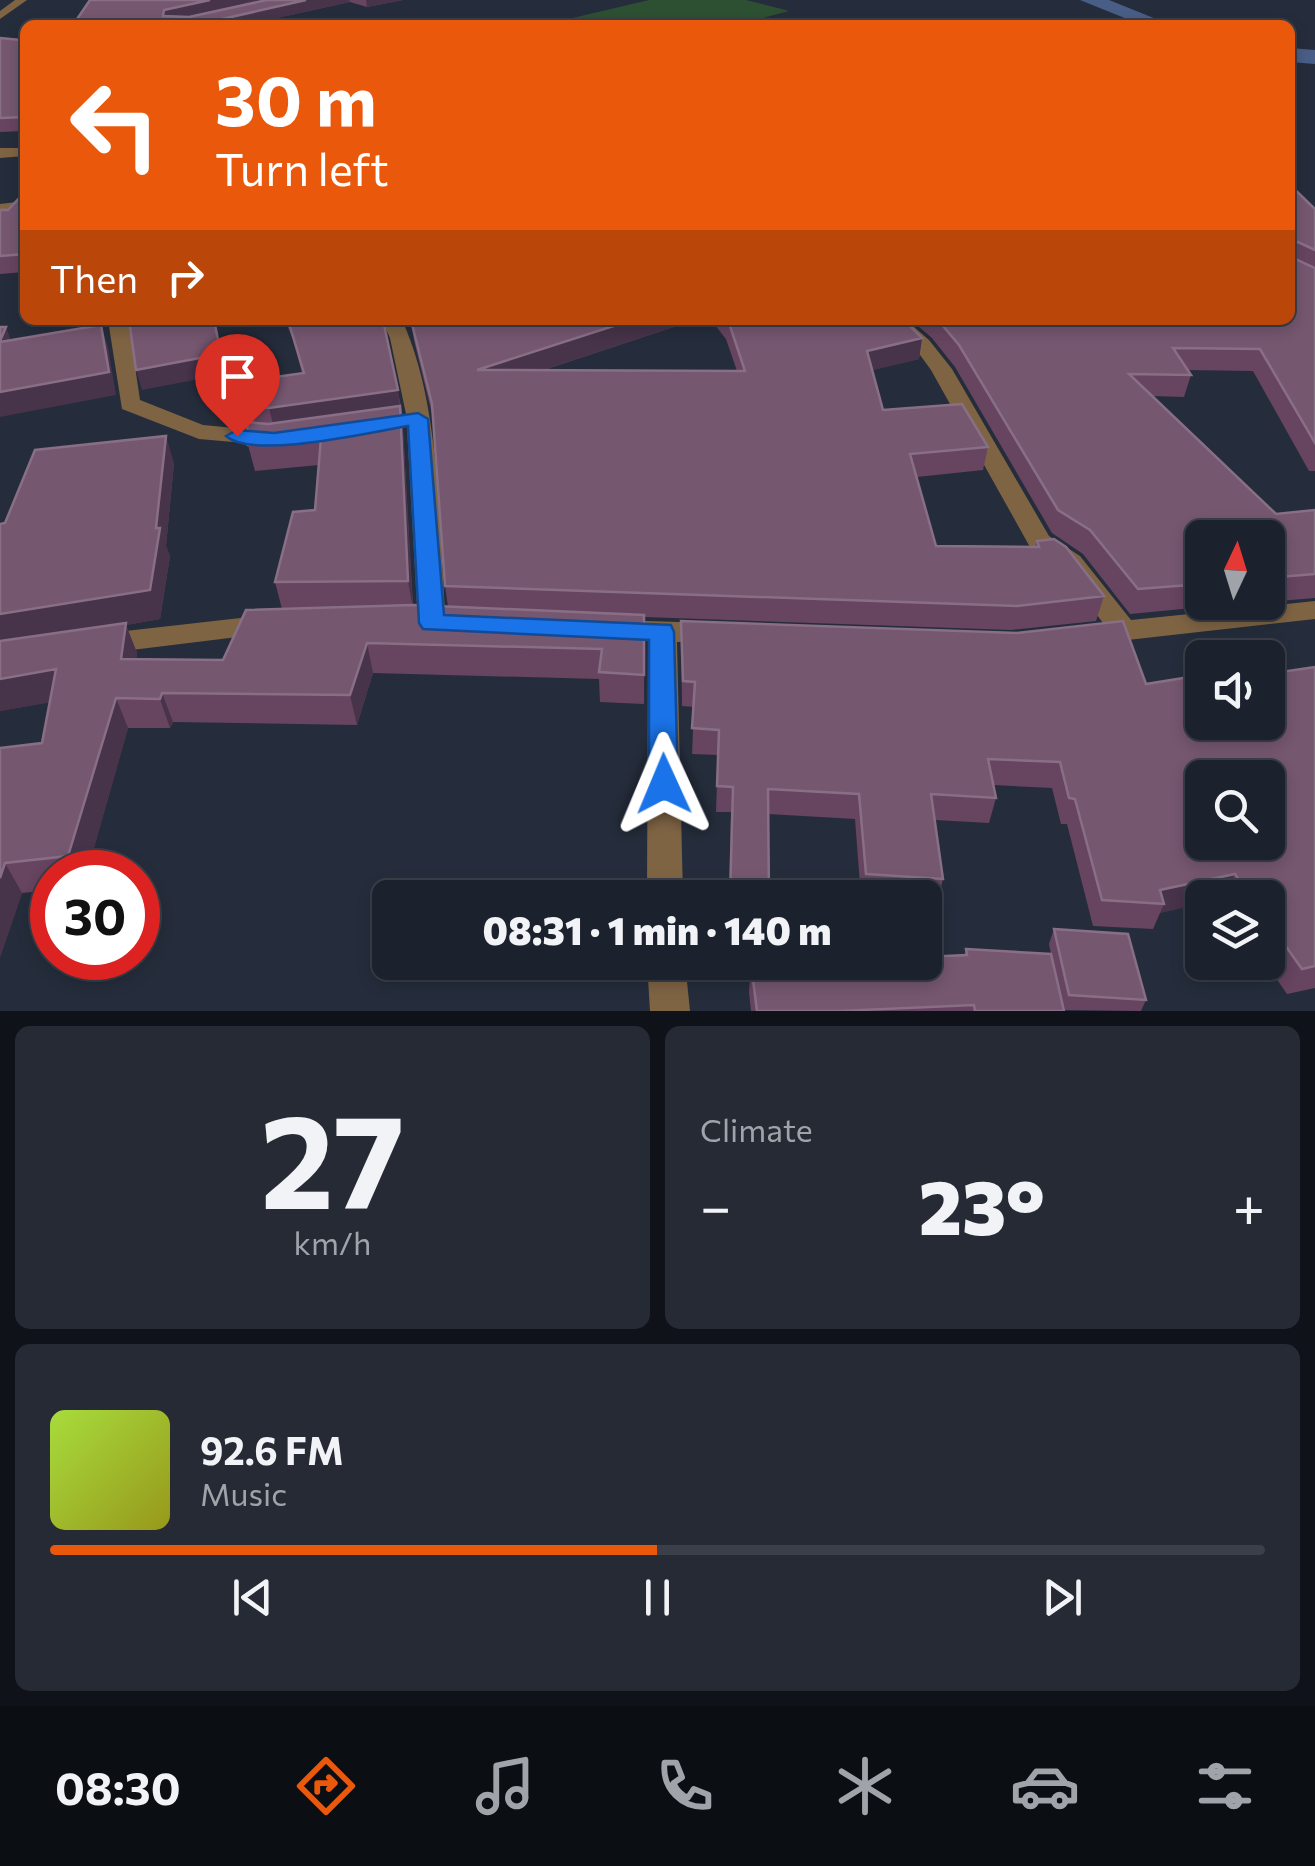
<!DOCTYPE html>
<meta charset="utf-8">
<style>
:root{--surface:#1c222d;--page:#252a35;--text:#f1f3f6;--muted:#a0a4aa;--line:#3a3f49;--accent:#ea580c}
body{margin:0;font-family:Commissioner,sans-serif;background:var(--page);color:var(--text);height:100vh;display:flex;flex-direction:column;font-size:38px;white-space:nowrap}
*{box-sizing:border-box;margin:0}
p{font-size:32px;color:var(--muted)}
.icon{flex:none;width:55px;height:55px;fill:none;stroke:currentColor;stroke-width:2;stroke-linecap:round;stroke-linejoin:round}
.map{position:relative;height:1011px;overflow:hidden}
.panel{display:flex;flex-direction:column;gap:15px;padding:15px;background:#0f1319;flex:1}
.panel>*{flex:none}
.hud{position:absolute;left:20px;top:20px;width:1275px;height:305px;border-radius:15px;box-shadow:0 5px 15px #0003,0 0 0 2px var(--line);background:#ea580c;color:#fff;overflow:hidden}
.needle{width:65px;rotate:4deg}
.buttons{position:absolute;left:1185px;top:520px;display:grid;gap:20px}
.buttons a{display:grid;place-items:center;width:100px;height:100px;border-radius:15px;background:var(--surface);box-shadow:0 5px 15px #0003,0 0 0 2px var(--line);font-size:50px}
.speed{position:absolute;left:30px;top:850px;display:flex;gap:20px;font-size:50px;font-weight:700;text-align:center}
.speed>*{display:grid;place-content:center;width:130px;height:130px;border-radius:50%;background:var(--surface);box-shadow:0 5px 15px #0003,0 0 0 2px var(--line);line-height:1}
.speed .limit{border:15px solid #d22;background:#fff;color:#111}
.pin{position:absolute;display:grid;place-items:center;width:85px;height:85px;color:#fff;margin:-102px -42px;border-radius:50% 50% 50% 0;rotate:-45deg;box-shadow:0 0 10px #0007}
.pin .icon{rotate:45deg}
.me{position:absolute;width:110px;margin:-55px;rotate:359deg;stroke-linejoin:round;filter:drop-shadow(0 0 8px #0008)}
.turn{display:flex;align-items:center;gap:35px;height:210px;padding:0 30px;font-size:45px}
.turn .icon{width:130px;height:130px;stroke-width:2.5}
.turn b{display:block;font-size:70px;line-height:85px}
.then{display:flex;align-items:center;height:95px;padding:0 30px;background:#0003;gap:20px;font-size:38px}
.big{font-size:75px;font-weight:800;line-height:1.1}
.panel .card{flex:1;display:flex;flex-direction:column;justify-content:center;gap:15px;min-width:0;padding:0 35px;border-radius:15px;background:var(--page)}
.panel .dial{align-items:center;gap:0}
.dial b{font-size:130px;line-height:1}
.song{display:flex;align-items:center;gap:30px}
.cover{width:120px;height:120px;border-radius:15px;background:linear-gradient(135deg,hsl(80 70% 55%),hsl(60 70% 35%))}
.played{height:10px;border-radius:5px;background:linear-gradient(90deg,var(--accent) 50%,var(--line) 50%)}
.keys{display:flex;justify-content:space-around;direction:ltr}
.heat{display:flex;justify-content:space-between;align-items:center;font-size:55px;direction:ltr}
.panel .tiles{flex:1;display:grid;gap:15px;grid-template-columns:1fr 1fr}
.card:last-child{grid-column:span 2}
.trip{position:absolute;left:372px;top:880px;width:570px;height:100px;border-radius:15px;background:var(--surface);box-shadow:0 5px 15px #0003,0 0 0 2px var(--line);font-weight:800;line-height:100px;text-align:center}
.tab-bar{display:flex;height:160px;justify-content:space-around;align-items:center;background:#0b0e12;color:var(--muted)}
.tab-bar .icon{width:70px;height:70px}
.tab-bar .selected{color:var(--accent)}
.tab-bar b{font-size:45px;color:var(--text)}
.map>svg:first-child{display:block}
.green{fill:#2e5032}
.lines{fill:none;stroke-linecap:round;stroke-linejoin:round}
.canal{fill:#495e86;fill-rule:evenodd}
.minor{fill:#7f6444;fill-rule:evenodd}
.wall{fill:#674460}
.shaded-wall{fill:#47334a}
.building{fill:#755770;stroke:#886f86;stroke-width:2.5;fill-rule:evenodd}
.route{fill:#1a73e8;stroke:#114b97;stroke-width:2.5}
</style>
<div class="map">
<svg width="1315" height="1011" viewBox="0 0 1315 1011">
<rect width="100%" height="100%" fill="#252d3c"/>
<path class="green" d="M649,0H746L789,11L737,25H543Z"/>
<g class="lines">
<path class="canal" d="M1080,0H1109L1171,25H1142Z
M1290,48L1315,50V64L1290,62Z"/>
<path class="minor" d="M15,0H27L0,19V11Z
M0,148H25V156L0,158Z
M25,201V211L0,214V204Z
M108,320H128L140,400L203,425L279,432L291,439L279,446L199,439L122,409Z
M382,320H402C442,407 438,528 446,623L442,630H422L418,623L407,427L368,433L357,426L368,419L406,414L390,338Z
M884,320H906L929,340L952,369L1049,536L1080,556L1131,620L1315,601V619L1092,644L1082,641L1078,634L1082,627L1103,623L1062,568L1030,547L931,370L915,348Z
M268,615L278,618L282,625L278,632L99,654L89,651L85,644L89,637L99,634Z
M613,620L712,623L722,626L726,633L722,640L677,642L683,898H647L648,641L603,637L599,630L603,623Z
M647,962H685L690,1011H650Z"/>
</g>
<path class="wall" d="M90,0H263L187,17L267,0H403L367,7L350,2L245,25H73Z
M25,34V131L0,132V38L21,40Z
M1290,185L1315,209V471H1309L1253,371L1187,370L1191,375L1184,397L1152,396L1276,514L1315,510V598L1268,602V538H1202V602H1256L1130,614L1083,554L1052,533L955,367L932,338L911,320H1290Z
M25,194V272L0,274V210H8Z
M285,320H383L402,411L413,605L448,607L445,586L433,418L414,340L411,320H695L544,370L737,371L726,339L711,320H904L922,338L919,359L872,370L883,410L988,447L983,470L917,477L936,546L1035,547L1037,541L1104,596L1096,621L1011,630L644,617V704L600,702L599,679L373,673L357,725L173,722L170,728H128L87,872H52V890L22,893L0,957V748L42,743L50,702L0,711V524L174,463L166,546L170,556L160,619L126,625L137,653L136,659L223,660L282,609L275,582L315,510L319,465L255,471L248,445L252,422L248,406L302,373L293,340Z
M681,621L1146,684L1281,672L1315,667V988L1287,994L1265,962H1268V898H1202L1160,913L1153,929L1093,926L1067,824H1061L1052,788L993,785L996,798L989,823L935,820L943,879L937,904H925V898H861L855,819L768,814L769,898H729L731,812H716L718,755L692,754L694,707L682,706Z
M1054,929L1146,1000L1141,1011L1063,1010L1064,1011H751L749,992L750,977L728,976V962H768L964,955L966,949L1051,954L1049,944Z"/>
<path class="shaded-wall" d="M210,0H263L167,21L163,16L164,10Z
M306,0H349L350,2L245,25H219L218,20L234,15Z
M366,0H403L367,7Z
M214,320H219L214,321L226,374L142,390L136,370Z
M632,320H695L479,391L477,370Z
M101,325L108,347L116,395L0,417V392Z
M6,327L14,349L0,342Z
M922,338L919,359L865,372L867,351Z
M398,390L403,431L413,609L408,581L400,411L274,428L269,408Z
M166,436L174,463L166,546L170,556L160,619L126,625L137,653L132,688L0,645V614L156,528Z
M367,643L373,673L357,725L350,695Z
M56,669L69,699L0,711V679Z
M162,693L173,722L170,728L160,699Z
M116,698L128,728L87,872H76L68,856Z
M5,863L22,893L0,957V878Z
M1235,874L1223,898H1202V904L1160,913L1164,904L1160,890Z"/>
<path class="building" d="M90,0H210L164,10L163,16L189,17L267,0H306L218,20L229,25H73Z
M25,34V117L0,118V38L21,40Z
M1290,185L1315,209V250L1298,242L1293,245V258L1315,268V443L1260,349L1173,348L1191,375L1129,374L1276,514L1315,510V574L1268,578V538H1202V584L1138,589L1090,530L1058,510L959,345L938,320H1290Z
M23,194H25V254L0,256V210H8Z
M129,320H214L221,354L136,370Z
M288,320H383L398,390L269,408L248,406L247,381L304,373Z
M411,320H632L477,370L745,371L728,320H904L922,338L867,351L883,410L962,404L988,447L910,454L936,546L1039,547L1037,541L1054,539L1066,547L1104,596L1017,606L445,586L432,404Z
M101,325L109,372L0,392V342Z
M0,327H6L0,341Z
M400,406L408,581L275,582L293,512L315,510L321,438L248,445L247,422L268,424Z
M166,436L156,528H160L150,590L0,614V524L5,523L35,450Z
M413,605L644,615V675L599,672L602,649L367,643L350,695L162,693L160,699L116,698L68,856L5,863L0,878V748L42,743L56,669L0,679V641L126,623L121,659L223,660L246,610Z
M681,621L1017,633L1123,621L1146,684L1202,675V722H1268V665L1275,664L1281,672L1315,667V966L1302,969L1268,921V898H1251L1235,874L1160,890L1164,904L1102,900L1075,799L1069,798L1060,762L988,759L996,798L931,794L943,879L866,874L859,794L768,789L769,898H730L733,787L717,786L719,730L692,728L695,682L683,681ZM1202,778H1268V842H1202Z
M1054,929L1128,934L1146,1000L1069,995Z
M966,949L1051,954L1064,1011H975L974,1005L840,1011H757L751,964L925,962V957L967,955Z"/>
<path class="route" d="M418,413L428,419L444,615L671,625L674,632L678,784L674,792L664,795L653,792L649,784V640L423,629L419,623L408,426C371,432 253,460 226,436L237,430L274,433Z"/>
</svg>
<div class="buttons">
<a><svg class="needle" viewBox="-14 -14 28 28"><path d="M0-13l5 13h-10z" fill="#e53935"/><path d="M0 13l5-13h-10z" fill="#a0a4aa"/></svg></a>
<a><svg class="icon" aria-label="sound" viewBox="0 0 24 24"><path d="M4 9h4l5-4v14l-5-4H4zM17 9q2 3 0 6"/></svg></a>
<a><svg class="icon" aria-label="search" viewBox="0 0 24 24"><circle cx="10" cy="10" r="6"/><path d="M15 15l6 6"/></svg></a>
<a><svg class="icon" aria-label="layers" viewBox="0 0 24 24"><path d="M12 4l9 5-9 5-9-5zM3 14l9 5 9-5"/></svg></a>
</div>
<div class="speed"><div class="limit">30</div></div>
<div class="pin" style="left:237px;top:436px;background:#d93025"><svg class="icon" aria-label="arrive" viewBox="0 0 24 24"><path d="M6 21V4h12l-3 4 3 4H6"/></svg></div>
<svg class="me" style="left:664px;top:784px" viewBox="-20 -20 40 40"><path d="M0-17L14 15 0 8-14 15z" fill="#1a73e8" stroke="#fff" stroke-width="4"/></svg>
<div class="trip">08:31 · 1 min · 140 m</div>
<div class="hud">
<div class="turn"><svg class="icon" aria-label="left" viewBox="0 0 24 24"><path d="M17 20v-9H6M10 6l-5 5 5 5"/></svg><div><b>30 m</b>Turn left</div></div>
<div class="then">Then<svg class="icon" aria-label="right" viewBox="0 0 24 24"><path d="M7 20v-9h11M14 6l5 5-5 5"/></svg></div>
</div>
</div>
<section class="panel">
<div class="tiles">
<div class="card dial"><b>27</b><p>km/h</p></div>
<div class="card"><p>Climate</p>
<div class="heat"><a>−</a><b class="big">23°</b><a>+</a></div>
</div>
<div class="card">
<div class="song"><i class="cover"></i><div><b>92.6 FM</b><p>Music</p></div></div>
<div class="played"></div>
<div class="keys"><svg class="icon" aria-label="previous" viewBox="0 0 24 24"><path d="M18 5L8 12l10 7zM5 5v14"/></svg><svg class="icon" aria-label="pause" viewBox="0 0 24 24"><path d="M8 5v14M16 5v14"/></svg><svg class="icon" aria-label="next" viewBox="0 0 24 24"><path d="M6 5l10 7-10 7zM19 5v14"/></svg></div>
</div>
</div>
</section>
<nav class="tab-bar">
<b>08:30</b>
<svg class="icon selected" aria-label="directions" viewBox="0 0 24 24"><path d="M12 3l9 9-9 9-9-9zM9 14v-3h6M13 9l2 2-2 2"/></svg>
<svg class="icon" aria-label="music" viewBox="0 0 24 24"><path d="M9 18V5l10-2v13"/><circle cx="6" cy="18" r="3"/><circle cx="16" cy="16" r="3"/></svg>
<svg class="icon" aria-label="phone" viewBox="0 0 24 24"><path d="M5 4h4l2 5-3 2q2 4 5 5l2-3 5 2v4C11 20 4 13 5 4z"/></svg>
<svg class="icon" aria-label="climate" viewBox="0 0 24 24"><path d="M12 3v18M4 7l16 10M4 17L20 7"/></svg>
<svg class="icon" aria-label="car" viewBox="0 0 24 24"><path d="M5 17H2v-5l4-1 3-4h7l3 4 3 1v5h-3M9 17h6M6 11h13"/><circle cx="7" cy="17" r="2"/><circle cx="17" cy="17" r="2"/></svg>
<svg class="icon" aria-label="filters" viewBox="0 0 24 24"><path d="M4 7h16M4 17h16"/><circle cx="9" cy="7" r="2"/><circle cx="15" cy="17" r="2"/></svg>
</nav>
